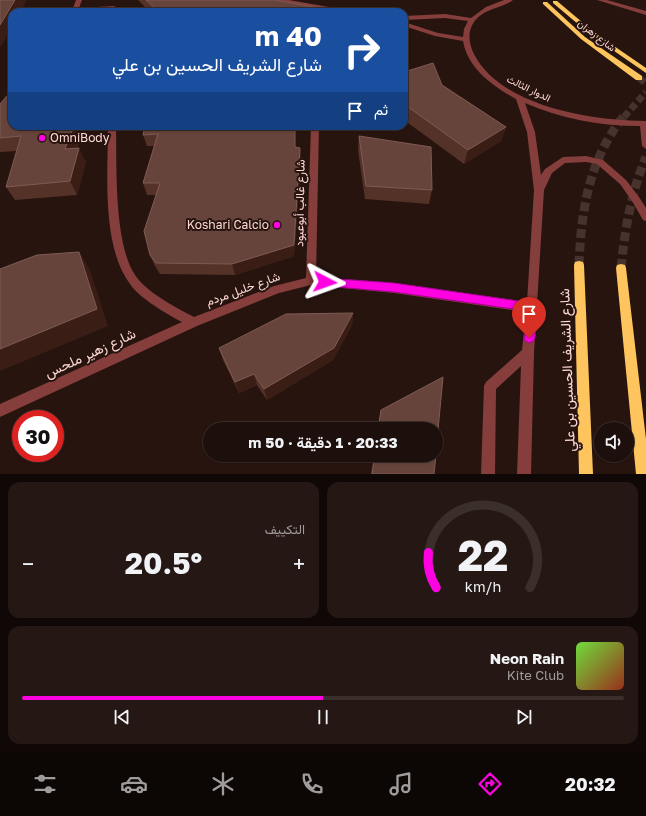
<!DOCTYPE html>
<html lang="ar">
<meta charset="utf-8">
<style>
:root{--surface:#1d0f0b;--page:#251814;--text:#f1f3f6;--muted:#a09c9d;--line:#3b2f2c;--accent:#fe02e2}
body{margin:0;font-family:"Golos Text",Vazirmatn,sans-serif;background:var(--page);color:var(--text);direction:rtl;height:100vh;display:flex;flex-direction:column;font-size:15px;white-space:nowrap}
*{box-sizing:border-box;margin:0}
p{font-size:13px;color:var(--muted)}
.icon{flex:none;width:22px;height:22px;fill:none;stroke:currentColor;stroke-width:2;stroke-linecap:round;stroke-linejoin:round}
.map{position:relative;height:474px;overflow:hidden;direction:ltr}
.side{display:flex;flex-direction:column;gap:8px;padding:8px;background:#100806;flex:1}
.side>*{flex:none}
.top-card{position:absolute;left:8px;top:8px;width:400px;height:122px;border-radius:12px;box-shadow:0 1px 3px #0004,0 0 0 1px var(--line);direction:rtl;background:#1a4fa0;color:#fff;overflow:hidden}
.controls{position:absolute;left:594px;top:422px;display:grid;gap:8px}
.controls a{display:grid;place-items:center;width:40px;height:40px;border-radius:50%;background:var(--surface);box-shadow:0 1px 3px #0004,0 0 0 1px var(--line);font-size:20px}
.speed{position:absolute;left:12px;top:410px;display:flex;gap:8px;font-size:20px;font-weight:700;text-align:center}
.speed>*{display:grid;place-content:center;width:52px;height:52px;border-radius:50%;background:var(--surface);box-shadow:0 1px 3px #0004,0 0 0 1px var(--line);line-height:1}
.speed .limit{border:6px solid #d22;background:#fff;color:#111}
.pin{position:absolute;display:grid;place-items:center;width:34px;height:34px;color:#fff;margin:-41px -17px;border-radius:50% 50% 50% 0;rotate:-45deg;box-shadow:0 0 4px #0007}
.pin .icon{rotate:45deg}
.me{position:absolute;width:44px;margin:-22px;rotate:94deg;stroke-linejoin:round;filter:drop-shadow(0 0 3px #0008)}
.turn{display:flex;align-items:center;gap:14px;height:84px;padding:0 20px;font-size:18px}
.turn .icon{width:52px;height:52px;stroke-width:2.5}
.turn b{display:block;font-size:28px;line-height:34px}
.then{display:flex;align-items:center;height:38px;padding:0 20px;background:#0003;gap:8px;font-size:15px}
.big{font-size:30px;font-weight:700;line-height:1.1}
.side .card{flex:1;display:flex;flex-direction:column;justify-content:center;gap:6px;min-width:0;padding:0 14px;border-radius:12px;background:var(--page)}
.side .dial{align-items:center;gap:0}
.dial svg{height:104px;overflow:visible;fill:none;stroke:var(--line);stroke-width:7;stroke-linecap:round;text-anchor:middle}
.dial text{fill:var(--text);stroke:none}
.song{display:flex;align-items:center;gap:12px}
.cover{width:48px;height:48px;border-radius:6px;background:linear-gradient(135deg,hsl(100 70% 55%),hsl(10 70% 35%))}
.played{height:4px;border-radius:2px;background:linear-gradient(90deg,var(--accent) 50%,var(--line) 50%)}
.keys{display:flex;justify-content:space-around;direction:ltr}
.heat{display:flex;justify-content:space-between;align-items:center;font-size:22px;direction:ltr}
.side .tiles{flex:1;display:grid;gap:8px;grid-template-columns:1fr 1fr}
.card:last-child{grid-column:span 2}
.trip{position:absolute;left:203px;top:422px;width:240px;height:40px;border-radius:20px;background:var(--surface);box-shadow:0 1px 3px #0004,0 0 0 1px var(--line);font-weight:700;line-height:40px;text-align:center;direction:rtl}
.tab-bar{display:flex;height:64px;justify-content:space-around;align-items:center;background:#0c0604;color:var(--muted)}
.tab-bar .icon{width:28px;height:28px}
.tab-bar .on{color:var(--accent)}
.tab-bar b{font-size:18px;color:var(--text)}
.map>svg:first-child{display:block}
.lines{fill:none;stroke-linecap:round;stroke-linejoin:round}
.major-tunnel-far1{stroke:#47322d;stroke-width:7;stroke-dasharray:7 3.5;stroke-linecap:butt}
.major-tunnel{stroke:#47322d;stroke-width:9;stroke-dasharray:9 4.5;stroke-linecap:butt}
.minor{fill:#853e3b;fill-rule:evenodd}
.major{fill:#fec45d;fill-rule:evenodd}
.wall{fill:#543228}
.shaded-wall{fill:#3a1e16}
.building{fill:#66443b;stroke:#7e5b53}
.route{fill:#fe02e2;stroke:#a50193}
.poi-dot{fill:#fe02e2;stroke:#27140f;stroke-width:1.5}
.labels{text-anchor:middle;stroke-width:4;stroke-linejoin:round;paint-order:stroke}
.far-street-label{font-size:10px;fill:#ffdad5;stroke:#27140f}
.poi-label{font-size:12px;fill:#ffdad5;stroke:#27140f;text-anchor:start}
.street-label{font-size:12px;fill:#ffdad5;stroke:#27140f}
.near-street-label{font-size:14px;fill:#ffdad5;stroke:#27140f}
</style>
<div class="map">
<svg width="646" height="474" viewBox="0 0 646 474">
<rect width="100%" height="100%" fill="#27140f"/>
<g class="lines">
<path class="major-tunnel-far1" d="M639,78L646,83
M624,117L646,92"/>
<path class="major-tunnel" d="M579,265C581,211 589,159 624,116
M621,268C625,229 631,193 646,157"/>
<path class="minor" d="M76,0H82L79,8L114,6L117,8L114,10L35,12L38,10L73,8Z
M276,0H289L346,10L349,12H336Z
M504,0H513C501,9 484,8 474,22C467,32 469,44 474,54C501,107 593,121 646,121V149L642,146L640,126C601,126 561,119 525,103L535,132L541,175L545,169L563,157L586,156L603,160L626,180L639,197L646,208V221L643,220L632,201L620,184L597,164L586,162L565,163L552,173L544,190L534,353L531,474H517L521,366L496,389L495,474H481L484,386L486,382L522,350L526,312L394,293L311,285L279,293L197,326L0,417V404L182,322C167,314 139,298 130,284C101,245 108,173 108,126H116C117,165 113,249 138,279C150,294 177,308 194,317L274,286L306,278L311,126H319L316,277L394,283L527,302L534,190L527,132L516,99C493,86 468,69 463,41L435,36L404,26V22L438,33L463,37L464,29L468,21L445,18L404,20V16L445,14L471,18L486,7Z
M597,0H607L646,11V15Z"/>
<path class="major" d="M553,1H557L595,33L646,68V73L591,35L553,3Z
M543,2H547L585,37L642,76V80H636L581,39L543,4Z
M579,261L583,262L584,265L593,474H579L574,265L575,262Z
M621,264L625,265L626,268L646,439V474H636L616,268L617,265Z"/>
</g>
<path class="wall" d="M138,0H275L341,12H150Z
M404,72L442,85L506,127L501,141L464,164L404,120Z
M0,104L12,126H86L77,148L86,162L77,195L15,200L6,187L17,151L0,152Z
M295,126V147L300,148L301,159L294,256L235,275L160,274L155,266L150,255L156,195H147L143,183L154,146H147L143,135Z
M359,136L432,190L429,204L365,199L358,150Z
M353,313L352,325L333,360L267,400L257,385L239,393L223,360L219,348Z
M381,410L436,429H377Z
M374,455H436L434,474H371Z"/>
<path class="shaded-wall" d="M15,0H27L20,12H12V27L0,48V25Z
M74,126H86L71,162L65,149Z
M506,127L501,141L464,164L468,150Z
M79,148L86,162L77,195L70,181Z
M300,148L301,159L294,256L235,275L232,264Z
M79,252L90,270L108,326L0,371V349Z
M353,313L352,325L333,360L267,400L264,389Z
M254,374L257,385L239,393L235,382Z"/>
<path class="building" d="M0,0H15L0,25Z
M146,0H275L341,12H159Z
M433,63L442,85L506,127L468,150L404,104V72Z
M12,90V126H74L65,149L79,148L70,181L6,187L21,136L0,138V104Z
M145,126H295V147L300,148L294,245L232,264L156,263L150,255L144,231L160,183H143L158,134L143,135Z
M359,136L431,147L432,190L366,186Z
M79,252L97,309L0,349V269L37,255Z
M353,313L334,348L264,389L254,374L235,382L219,348L286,314Z
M443,377L436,451V429H378L381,410Z
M375,455H436L434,474H372Z"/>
<path class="route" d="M325,278L394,283L532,303L536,304L537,308L535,338L533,341L529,343L525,341L524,338L527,311L394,292L325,286L322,285L320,282L322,280Z"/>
<g class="poi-dot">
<circle cx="42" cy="138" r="4"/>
<circle cx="277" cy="225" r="4"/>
</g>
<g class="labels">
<g class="far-street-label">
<text transform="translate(597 35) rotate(38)" y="4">شارع زهران</text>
<text transform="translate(529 88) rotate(26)" y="4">الدوار الثالث</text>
</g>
<g class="poi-label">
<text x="50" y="142">OmniBody</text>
<text x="269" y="229" text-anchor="end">Koshari Calcio</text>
</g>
<g class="street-label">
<text transform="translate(300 203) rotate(-89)" y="4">شارع غالب أبوعبود</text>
<text transform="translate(243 289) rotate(-20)" y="4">شارع خليل مردم</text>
</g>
<g class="near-street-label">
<text transform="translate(90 353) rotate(-25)" y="5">شارع زهير ملحس</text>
<text transform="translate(567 370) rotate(-92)" y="5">شارع الشريف الحسين بن علي</text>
</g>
</g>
</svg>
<div class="controls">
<a><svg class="icon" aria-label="sound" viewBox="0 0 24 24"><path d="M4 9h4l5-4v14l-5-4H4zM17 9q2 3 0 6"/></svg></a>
</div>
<div class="speed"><div class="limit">30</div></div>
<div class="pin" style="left:529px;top:338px;background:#d93025"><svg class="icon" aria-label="arrive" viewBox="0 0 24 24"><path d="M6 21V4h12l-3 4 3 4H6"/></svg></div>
<svg class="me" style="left:325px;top:282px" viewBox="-20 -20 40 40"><path d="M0-17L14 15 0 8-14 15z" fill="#fe02e2" stroke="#fff" stroke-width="4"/></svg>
<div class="trip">20:33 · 1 دقيقة · 50 m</div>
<div class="top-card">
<div class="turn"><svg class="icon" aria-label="right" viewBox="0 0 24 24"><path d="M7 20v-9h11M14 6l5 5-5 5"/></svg><div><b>40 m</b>شارع الشريف الحسين بن علي</div></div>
<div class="then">ثم<svg class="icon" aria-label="arrive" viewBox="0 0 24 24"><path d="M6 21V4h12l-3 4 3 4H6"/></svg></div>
</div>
</div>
<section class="side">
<div class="tiles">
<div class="card dial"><svg viewBox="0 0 100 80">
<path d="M14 69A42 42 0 1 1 86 69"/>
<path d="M14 69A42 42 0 0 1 8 42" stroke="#fe02e2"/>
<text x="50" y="56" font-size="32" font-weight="700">22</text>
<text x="50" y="72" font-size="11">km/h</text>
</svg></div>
<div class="card"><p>التكييف</p>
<div class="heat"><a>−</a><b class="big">20.5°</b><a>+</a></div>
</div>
<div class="card">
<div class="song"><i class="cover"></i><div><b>Neon Rain</b><p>Kite Club</p></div></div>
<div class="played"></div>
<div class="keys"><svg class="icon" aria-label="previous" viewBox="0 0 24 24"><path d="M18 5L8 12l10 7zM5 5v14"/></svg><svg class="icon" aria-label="pause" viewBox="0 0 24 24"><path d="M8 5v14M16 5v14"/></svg><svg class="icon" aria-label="next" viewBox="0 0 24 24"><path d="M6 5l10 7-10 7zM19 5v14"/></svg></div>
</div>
</div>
</section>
<nav class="tab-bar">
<b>20:32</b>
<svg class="icon on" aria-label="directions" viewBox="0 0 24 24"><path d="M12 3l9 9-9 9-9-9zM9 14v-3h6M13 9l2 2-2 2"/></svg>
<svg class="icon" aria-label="music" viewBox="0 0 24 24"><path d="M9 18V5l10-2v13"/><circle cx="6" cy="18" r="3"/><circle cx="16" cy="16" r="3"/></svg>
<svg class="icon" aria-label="phone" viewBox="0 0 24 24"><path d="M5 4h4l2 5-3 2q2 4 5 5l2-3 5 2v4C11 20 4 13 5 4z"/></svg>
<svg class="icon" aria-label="climate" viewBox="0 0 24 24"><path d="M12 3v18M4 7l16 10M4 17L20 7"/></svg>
<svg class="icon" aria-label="car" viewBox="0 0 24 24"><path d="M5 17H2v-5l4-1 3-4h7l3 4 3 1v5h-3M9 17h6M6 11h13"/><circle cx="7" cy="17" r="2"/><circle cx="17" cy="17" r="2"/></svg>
<svg class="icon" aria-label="filters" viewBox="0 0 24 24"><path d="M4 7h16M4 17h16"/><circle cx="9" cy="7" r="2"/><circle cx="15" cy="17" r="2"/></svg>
</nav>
